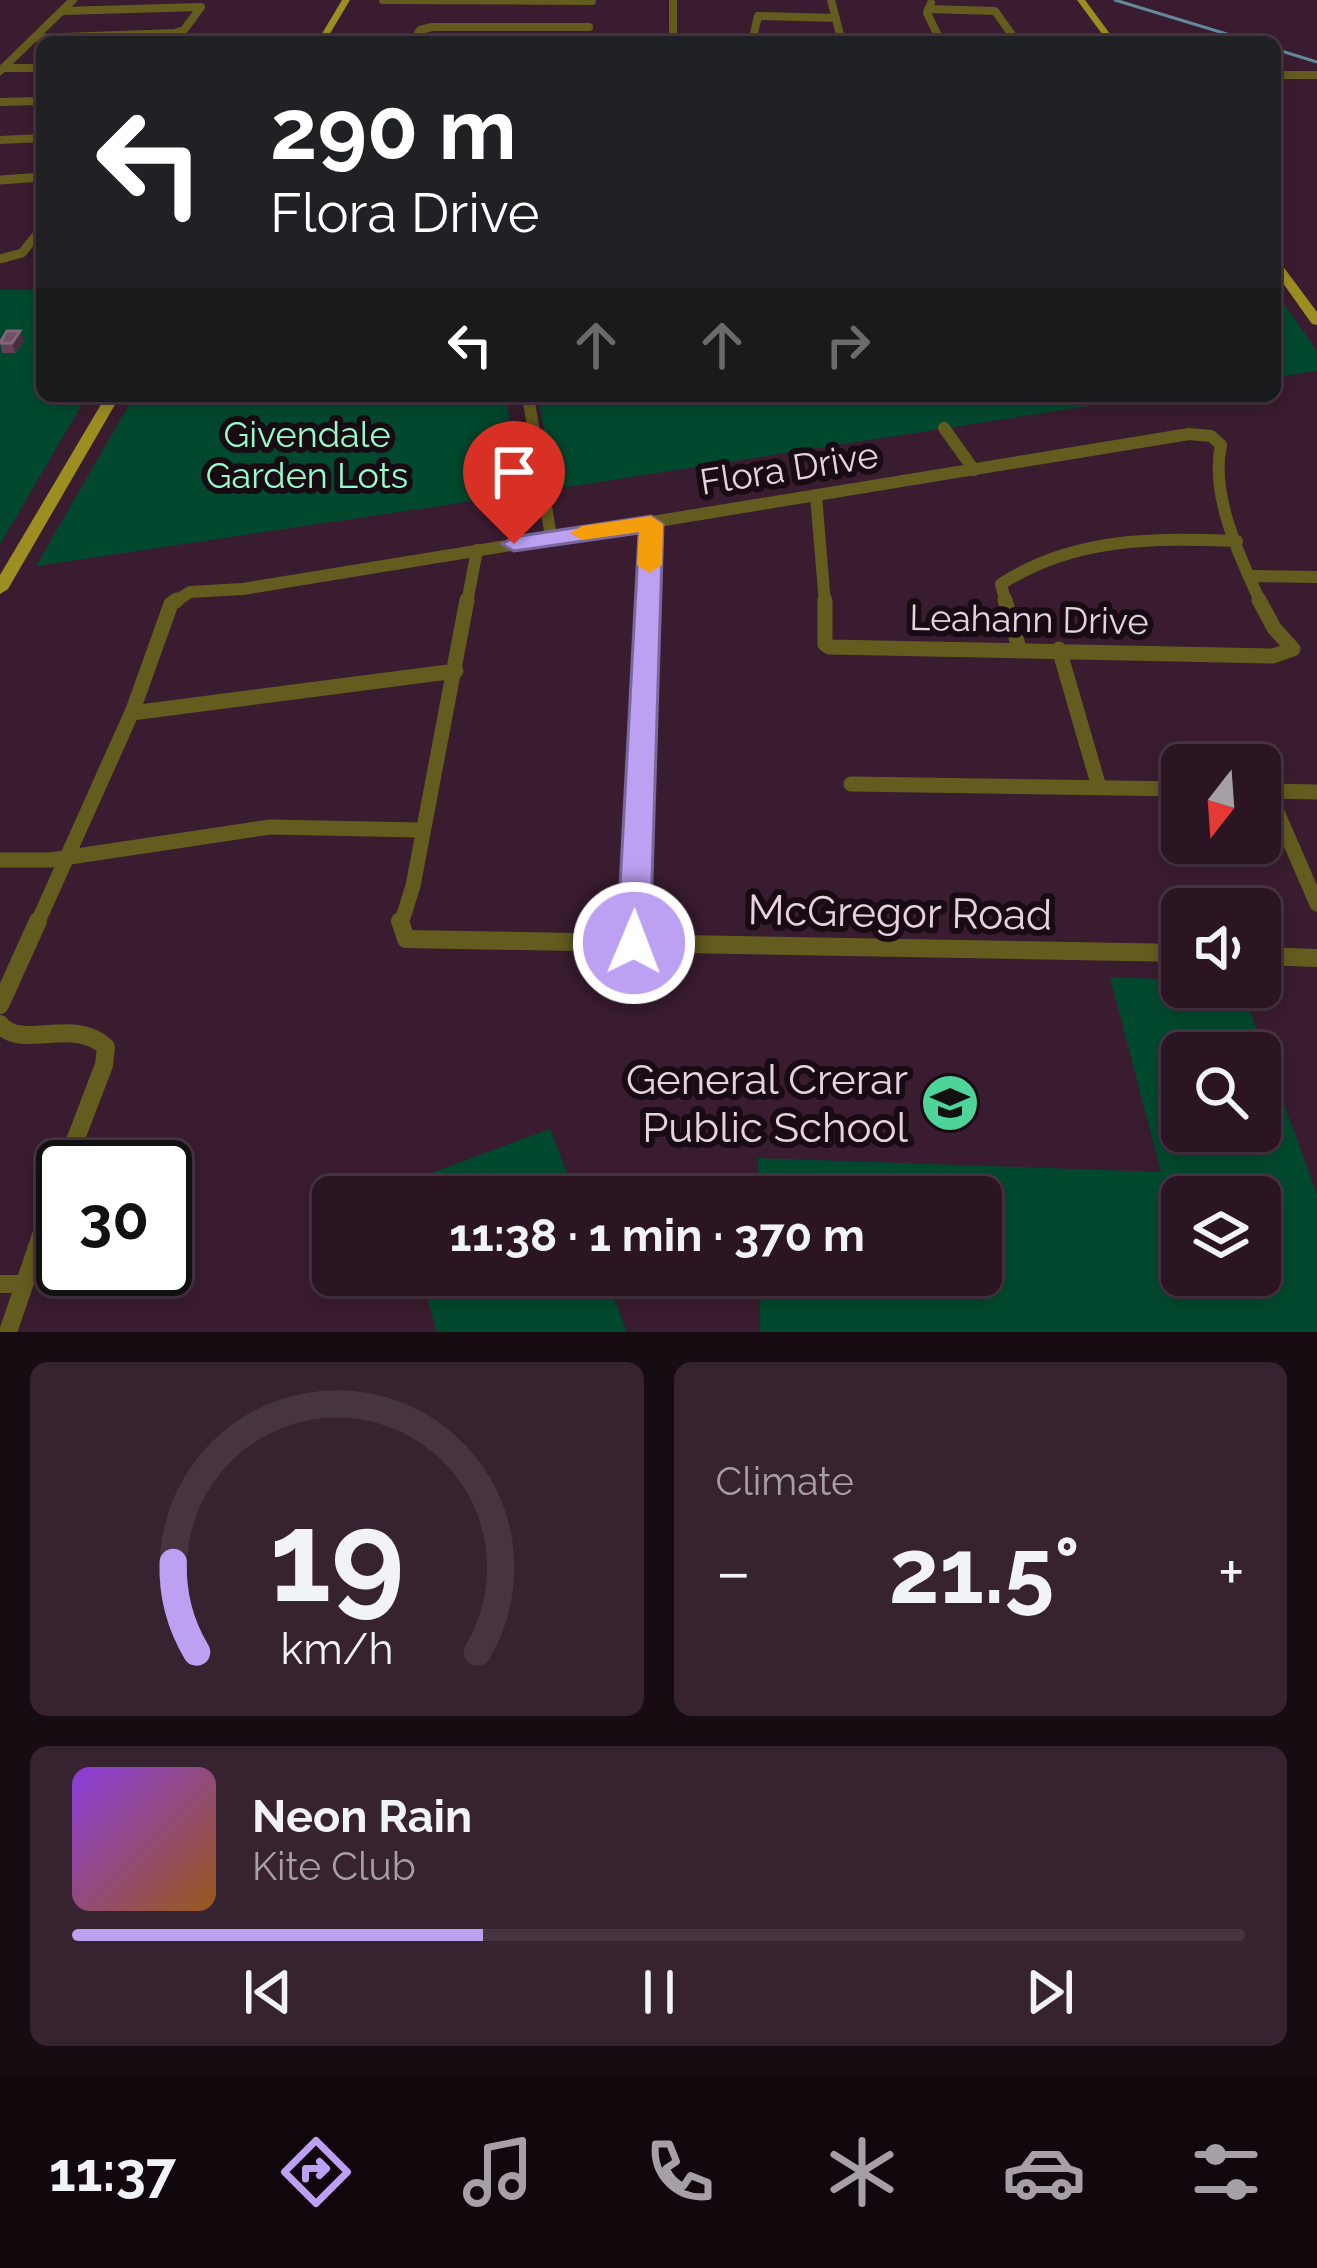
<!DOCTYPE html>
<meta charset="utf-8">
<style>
:root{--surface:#2b1523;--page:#372230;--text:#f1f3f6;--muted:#a69fa6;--line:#473441;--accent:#bca0f2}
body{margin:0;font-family:Raleway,sans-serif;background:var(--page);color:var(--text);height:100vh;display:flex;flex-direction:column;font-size:45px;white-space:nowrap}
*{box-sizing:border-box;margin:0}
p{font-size:39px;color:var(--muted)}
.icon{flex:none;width:66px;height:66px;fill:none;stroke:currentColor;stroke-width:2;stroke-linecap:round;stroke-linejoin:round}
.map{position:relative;height:1332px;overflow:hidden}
.panel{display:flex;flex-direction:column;gap:30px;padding:30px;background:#180c13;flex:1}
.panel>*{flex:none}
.guide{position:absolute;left:36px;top:36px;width:1245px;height:366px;border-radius:18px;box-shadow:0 6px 18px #0003,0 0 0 3px var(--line);background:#202124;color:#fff;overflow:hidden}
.needle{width:78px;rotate:197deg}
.tools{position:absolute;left:1161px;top:744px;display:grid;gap:24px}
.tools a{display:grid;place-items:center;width:120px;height:120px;border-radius:18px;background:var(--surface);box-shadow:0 6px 18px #0003,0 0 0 3px var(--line);font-size:60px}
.speed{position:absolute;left:36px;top:1140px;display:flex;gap:24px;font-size:60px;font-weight:700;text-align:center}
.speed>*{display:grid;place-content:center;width:156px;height:156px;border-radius:50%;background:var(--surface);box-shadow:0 6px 18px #0003,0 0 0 3px var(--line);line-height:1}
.speed .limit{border:6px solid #111;border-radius:18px;background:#fff;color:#111}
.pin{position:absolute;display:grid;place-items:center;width:102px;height:102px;color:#fff;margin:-123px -51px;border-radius:50% 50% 50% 0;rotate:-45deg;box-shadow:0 0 12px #0007}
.pin .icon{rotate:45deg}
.me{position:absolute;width:132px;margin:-66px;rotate:1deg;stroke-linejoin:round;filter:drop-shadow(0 0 9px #0008)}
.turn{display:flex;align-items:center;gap:42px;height:252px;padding:0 36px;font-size:54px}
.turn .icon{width:156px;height:156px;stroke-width:2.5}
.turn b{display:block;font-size:84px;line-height:102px}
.lanes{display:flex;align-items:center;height:114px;padding:0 36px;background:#0003;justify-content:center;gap:60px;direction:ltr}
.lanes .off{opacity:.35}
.big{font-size:90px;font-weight:700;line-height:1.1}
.panel .widget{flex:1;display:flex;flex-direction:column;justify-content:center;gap:18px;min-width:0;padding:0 42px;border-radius:18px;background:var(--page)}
.panel .dial{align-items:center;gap:0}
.dial svg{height:312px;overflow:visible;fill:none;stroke:var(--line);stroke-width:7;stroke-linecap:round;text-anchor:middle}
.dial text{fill:var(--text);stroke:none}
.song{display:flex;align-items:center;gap:36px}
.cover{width:144px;height:144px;border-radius:18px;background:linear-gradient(135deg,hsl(270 70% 55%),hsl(30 70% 35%))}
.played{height:12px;border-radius:6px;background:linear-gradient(90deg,var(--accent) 35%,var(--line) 35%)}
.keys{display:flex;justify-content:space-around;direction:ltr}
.heat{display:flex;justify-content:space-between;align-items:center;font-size:66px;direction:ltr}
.panel .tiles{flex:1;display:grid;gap:30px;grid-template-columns:1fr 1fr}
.widget:last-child{grid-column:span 2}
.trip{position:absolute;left:312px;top:1176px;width:690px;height:120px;border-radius:18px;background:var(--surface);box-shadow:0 6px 18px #0003,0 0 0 3px var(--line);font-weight:700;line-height:120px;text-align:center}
.tab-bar{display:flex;height:192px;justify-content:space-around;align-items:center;background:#11080e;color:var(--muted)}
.tab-bar .icon{width:84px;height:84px}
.tab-bar .on{color:var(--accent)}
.tab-bar b{font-size:54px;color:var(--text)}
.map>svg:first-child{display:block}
.green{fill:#00492e;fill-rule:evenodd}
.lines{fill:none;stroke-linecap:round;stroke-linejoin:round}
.stream{stroke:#638a9c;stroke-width:3}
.minor-far4{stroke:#645c1e;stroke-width:8}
.minor-far3{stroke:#645c1e;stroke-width:9}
.minor-far2{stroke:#645c1e;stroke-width:12}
.minor-far1{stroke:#645c1e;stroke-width:15}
.minor{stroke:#645c1e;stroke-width:18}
.major{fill:#9d8e22;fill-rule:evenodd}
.wall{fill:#614356}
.shaded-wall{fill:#4b2d40}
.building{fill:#6f5265;stroke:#826678;stroke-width:3}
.route{fill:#bca0f2;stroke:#7a689d;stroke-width:3}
.slow{fill:#f59e0b}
.labels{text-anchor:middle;stroke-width:12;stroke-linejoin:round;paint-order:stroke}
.park-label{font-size:36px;fill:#96fdca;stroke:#180b14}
.street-label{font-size:36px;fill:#e7d3df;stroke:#180b14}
.near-street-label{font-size:42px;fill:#e7d3df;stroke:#180b14}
.near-poi-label{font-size:42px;fill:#e7d3df;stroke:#180b14;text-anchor:end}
</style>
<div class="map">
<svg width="1317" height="1332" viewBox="0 0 1317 1332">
<rect width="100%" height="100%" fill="#391c2f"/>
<path class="green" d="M0,290H42V396H87L0,544Z
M1275,291L1317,351V371L1275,377Z
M134,396H506L520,494L36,566Z
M538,396H1153L554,489Z
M1110,977L1182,980V987H1241L1317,1194V1332H760V1275H981V1197H759L758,1158L1161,1172ZM1182,1053H1260V1131H1182ZM1182,1197H1260V1275H1182Z
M550,1129L576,1197H399L396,1186Z
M421,1275H605L627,1332H437Z"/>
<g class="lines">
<path class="stream" d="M1115,0L1253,42
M1275,49L1317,62"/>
<path class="minor-far4" d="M383,0L592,1
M673,0V42
M831,0L842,42
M931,3L927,13L941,42
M928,9L995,11L1017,42
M34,38L175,33L184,30L201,7L63,11
M413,42L420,30L432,27H589
M752,42L758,16L836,18
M3,68H42
M0,71L73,0
M1275,75H1317
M0,102L42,101
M0,140L42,138"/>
<path class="minor-far3" d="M0,180L42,177
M0,259L22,253L42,228"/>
<path class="minor-far2" d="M528,396L551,537
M944,428L974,470
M816,496L825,603
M1253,576L1317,577
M173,603L190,592L243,589L1189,434L1211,436L1221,445C1210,495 1240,558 1261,603
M467,603L477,550
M648,603L651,523
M1006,603L1001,584C1074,537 1153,538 1237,541"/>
<path class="minor-far1" d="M825,600V644L829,647L1273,656L1293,649L1274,628L1259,600
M1005,600L1019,648
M1059,649L1099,787
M132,713L456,671
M851,784L1182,789
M1265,791L1317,792
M1268,791L1317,904
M0,860H50L270,827L420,830
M37,924L133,710L171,604L177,600
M401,924L413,886L467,600
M635,924L648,600"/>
<path class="minor" d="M400,921L406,939L1182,953
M634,943L635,921
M1260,956L1317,958
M0,1005L38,921
M0,1024C21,1051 73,1016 106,1047L104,1065L65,1167
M0,1284H23
M8,1332L63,1171"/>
<path class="major" d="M342,0H350L325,42H317Z
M1077,0H1085L1116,42H1108Z
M1275,260L1279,261L1317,312V325L1312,324L1275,272Z
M106,396H120L8,589L0,594V575Z"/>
</g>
<path class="wall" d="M20,331L24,341L15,353H2L0,340Z"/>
<path class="shaded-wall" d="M20,331L24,341L15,353L12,343Z"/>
<path class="building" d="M7,331H20L12,343H0Z"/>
<path class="route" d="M651,516L663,524L650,943L645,953L634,957L622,953L617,943L639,533L514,551L502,544L514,537Z"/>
<path class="slow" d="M651,516L663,524L662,565L649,573L637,565L639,532L582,540L570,533L582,526Z"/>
<defs>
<symbol id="school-disc" viewBox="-11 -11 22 22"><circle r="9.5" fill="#4ed399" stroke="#180b14"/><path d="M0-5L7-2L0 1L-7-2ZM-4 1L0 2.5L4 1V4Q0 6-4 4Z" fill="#111"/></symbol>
</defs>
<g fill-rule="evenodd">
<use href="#school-disc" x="917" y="1070" width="66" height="66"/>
</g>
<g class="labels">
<g class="park-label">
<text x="307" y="447">Givendale<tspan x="307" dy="41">Garden Lots</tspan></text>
</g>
<g class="street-label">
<text transform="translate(789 468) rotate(-9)" y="13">Flora Drive</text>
<text transform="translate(1029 619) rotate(1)" y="13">Leahann Drive</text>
</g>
<g class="near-street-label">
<text transform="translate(900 912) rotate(1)" y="15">McGregor Road</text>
</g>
<g class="near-poi-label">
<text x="908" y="1094">General Crerar<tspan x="908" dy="48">Public School</tspan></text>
</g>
</g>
</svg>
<div class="tools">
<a><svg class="needle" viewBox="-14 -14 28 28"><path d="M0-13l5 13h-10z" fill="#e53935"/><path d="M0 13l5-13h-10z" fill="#a69fa6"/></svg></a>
<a><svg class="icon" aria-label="sound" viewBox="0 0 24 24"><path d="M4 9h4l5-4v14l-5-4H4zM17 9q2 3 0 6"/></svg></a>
<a><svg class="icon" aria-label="search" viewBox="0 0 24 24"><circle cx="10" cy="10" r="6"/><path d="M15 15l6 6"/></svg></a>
<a><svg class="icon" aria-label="layers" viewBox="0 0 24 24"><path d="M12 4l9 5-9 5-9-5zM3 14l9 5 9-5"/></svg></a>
</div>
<div class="speed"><div class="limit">30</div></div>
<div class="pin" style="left:514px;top:544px;background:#d93025"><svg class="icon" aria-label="arrive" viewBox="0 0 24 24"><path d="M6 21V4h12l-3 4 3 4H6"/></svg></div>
<svg class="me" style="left:634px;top:943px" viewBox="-20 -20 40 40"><circle r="17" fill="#bca0f2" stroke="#fff" stroke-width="3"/><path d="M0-11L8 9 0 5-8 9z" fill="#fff"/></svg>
<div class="trip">11:38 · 1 min · 370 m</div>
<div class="guide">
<div class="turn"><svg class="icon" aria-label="left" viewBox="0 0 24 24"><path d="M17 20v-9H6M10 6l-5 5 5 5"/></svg><div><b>290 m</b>Flora Drive</div></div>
<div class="lanes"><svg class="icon" aria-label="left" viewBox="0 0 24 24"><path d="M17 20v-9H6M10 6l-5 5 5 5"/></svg><svg class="icon off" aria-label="ahead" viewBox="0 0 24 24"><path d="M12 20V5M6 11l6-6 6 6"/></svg><svg class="icon off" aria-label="ahead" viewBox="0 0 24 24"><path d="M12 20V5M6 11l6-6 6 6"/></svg><svg class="icon off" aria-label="right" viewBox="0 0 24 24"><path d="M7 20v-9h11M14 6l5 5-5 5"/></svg></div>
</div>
</div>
<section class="panel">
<div class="tiles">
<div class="widget dial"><svg viewBox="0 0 100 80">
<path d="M14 69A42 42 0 1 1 86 69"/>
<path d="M14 69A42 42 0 0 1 8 46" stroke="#bca0f2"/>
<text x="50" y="56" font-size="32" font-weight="700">19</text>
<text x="50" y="72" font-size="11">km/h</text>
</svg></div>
<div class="widget"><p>Climate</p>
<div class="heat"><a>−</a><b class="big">21.5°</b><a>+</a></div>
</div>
<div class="widget">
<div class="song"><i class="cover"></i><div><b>Neon Rain</b><p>Kite Club</p></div></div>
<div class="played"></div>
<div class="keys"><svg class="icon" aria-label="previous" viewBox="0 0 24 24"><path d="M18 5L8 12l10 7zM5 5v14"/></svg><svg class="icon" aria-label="pause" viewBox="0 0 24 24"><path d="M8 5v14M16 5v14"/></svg><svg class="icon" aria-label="next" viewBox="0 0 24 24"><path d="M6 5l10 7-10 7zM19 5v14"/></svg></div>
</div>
</div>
</section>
<nav class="tab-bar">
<b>11:37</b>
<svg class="icon on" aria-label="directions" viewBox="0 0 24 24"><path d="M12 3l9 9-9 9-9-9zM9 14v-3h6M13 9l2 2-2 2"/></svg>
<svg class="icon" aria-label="music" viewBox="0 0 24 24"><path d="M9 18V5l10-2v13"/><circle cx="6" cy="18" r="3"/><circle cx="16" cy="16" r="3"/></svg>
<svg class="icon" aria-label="phone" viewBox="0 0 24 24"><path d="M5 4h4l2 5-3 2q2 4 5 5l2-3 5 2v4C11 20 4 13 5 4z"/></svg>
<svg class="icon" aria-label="climate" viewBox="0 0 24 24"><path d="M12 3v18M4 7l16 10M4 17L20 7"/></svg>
<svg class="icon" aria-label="car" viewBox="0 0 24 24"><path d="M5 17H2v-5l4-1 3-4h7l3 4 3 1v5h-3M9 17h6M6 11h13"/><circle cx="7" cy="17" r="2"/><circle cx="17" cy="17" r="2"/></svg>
<svg class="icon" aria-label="filters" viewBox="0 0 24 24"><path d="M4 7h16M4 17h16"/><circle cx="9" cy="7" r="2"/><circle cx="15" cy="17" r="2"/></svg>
</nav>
